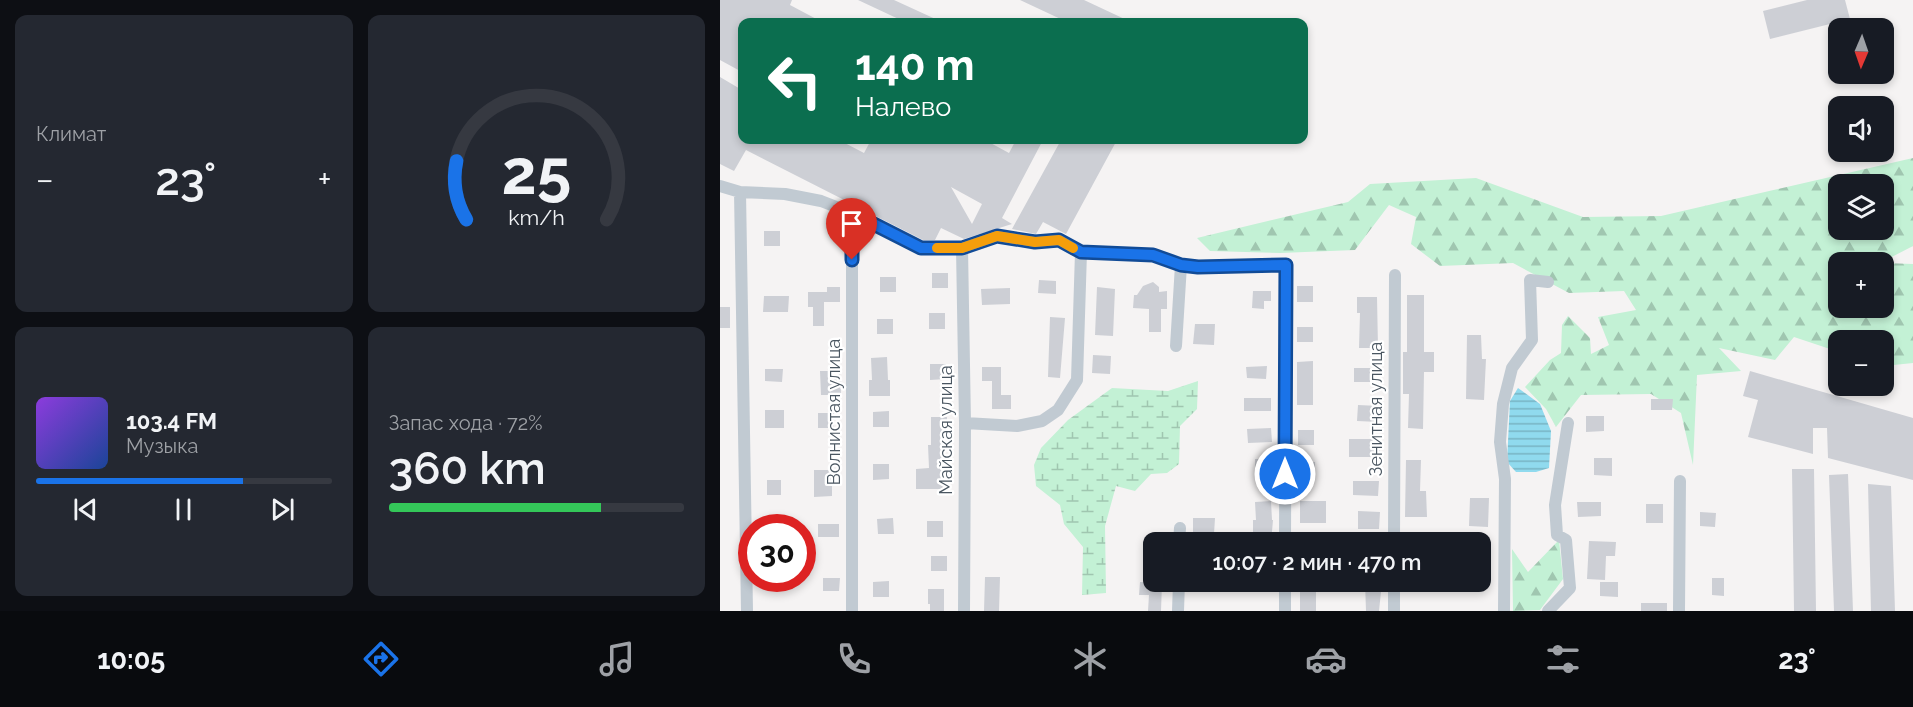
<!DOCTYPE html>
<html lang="ru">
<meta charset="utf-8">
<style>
:root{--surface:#171b24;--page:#242831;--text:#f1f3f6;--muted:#9ea1a6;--line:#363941;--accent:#1a73e8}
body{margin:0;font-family:Raleway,sans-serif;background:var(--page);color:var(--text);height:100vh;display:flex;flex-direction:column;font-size:22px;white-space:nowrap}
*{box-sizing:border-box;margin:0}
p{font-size:20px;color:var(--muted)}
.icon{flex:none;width:33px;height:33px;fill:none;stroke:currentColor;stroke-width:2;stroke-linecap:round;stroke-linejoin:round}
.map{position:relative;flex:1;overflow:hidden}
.side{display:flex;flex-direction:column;gap:15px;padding:15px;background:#0d0f14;width:720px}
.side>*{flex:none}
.guide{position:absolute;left:18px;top:18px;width:570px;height:126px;border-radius:12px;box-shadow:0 3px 9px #0003;background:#0b6e4f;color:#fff;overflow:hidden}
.needle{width:39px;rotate:182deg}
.buttons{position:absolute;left:1108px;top:18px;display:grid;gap:12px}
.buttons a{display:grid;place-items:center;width:66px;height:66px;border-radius:12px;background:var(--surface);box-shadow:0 3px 9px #0003;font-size:30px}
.speed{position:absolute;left:18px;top:514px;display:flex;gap:12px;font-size:30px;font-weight:700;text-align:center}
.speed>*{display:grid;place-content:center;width:78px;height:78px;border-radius:50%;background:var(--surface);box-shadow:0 3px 9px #0003;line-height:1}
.speed .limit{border:9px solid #d22;background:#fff;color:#111}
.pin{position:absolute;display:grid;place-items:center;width:51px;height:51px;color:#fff;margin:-62px -26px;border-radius:50% 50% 50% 0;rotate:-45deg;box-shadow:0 0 6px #0007}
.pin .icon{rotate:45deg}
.me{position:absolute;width:66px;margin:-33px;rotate:0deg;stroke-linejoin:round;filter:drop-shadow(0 0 4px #0008)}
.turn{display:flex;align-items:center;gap:21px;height:126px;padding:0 18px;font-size:27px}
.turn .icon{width:78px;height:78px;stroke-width:2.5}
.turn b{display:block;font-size:42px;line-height:51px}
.big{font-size:45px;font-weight:600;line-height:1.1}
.side .card{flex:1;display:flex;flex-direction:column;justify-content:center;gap:9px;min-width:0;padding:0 21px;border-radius:12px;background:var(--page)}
.side .dial{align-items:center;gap:0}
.dial svg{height:156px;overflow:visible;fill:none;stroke:var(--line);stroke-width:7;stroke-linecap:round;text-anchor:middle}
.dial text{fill:var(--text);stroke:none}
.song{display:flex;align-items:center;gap:18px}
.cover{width:72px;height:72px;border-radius:9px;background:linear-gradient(135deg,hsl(270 70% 55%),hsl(220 70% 35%))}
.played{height:6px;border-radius:3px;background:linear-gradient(90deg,var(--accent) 70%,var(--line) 70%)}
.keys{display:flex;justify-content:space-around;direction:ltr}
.heat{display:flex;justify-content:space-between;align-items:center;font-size:33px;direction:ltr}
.charge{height:9px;border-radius:4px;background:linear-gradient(90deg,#34c759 72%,var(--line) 0)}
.side .tiles{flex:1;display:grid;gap:15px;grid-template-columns:repeat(2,1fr)}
.trip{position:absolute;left:423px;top:532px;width:348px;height:60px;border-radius:12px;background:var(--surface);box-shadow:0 3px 9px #0003;font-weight:600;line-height:60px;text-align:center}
.menu{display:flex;height:96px;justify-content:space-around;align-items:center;background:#090b0e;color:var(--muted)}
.menu .icon{width:42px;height:42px}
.menu .active{color:var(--accent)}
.menu b{font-size:27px;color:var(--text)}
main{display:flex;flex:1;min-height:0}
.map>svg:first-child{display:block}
.forest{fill:url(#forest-firs);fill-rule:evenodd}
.wetland{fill:url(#wetland-marsh)}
.water{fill:url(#water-rules)}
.building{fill:#cdcfd5;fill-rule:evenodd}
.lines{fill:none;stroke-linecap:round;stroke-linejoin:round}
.street{stroke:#c1cad2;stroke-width:12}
.route-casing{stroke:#114b97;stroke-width:15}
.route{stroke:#1a73e8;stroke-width:10}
.slow{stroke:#f59e0b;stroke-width:10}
.labels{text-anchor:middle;stroke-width:4.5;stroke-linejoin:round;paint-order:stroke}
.street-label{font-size:18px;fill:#4a5661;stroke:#fff}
</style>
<main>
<section class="side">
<div class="tiles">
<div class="card"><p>Климат</p>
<div class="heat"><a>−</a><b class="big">23°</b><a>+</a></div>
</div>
<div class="card dial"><svg viewBox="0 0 100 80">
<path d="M14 69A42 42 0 1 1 86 69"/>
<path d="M14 69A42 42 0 0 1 9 39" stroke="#1a73e8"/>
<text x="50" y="56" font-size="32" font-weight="700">25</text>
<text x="50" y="72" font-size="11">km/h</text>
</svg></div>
<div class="card">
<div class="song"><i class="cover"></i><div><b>103.4 FM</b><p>Музыка</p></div></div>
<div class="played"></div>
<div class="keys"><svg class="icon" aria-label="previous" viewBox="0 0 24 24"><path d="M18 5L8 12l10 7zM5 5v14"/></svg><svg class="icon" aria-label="pause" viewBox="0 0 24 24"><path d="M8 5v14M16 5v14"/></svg><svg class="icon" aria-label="next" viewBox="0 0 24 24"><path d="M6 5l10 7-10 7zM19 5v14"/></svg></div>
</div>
<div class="card"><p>Запас хода · 72%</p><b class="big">360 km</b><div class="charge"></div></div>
</div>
</section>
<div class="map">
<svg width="1193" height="611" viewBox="0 0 1193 611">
<defs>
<pattern id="forest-firs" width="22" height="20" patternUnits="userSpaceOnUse" patternTransform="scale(1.5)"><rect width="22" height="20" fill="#c3f1d5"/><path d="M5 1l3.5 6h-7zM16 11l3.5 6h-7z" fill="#a0c6b0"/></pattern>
<pattern id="wetland-marsh" width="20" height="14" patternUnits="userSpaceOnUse" patternTransform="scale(1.5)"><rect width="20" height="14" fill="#c3f1d5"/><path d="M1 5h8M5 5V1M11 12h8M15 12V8" fill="none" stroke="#a0c6b0"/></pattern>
<pattern id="water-rules" width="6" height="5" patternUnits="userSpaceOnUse" patternTransform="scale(1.5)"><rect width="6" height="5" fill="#90daee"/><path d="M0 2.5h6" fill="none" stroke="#78b4c4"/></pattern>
</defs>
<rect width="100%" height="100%" fill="#f5f3f3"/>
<path class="forest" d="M1193,158V246L1162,262H1119V308H1164V263L1193,264V363L1164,366V340H1119V352L1074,337L1055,360L999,348L1021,371L977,375L973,465L961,413L931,394L861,395L836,427L826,409L805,387L830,360L841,353L842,325L848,316L870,338L871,354L889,345L878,317L916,310L904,291L849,293L793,263L720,266L691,244L696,217L669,205L635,250L560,253L490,251L477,238L628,202L650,184L756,178L863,217L941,216ZM1119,184H1164V230H1119Z
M839,540L843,579L820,610L793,611L792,549L808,572Z"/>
<path class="wetland" d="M478,381L477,409L460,426L459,464L447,473L431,474L415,491L396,486L385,526L386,593L362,595L363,547L344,524L340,505L316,486L314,465L321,448L348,420L392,388L448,391Z"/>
<path class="water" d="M798,388L820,404L831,431L829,468L816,472H796L787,462L790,401Z"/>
<path class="building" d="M0,0H72L70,5L102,22H22V72L0,60Z
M138,0H174L222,22H185Z
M300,0H364L411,22H347Z
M1087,0H1125L1130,19L1050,39L1043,11Z
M0,77L22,90V140H119L144,153L151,140H265L289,153L296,140H323L282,218L292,224L244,239L221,228L215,240H203L26,150L14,171L0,164ZM231,187L262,204L252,224Z
M341,140H397L346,234L323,222L316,234L292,229Z
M44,231H60V246H44Z
M212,273H228V288H212Z
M160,277H176V292H160Z
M319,280L336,281V294L318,293Z
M433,282L439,287V292L447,291V309H441V332H429V309L413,308L414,295H417L423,286Z
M577,286H593V302H577Z
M107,287H120V302H104V326H93V307H88V292H107Z
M377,287L395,289L393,336L375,335Z
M290,288V304L262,305L261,289Z
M533,291H551V301H544V309L532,308Z
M687,295H704V352H714V372H704L703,429L688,428L689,394H683V352H687Z
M44,296H69L68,312H43Z
M637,297H657L658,348H639L640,313H637Z
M0,307H10V328H0Z
M209,313H225V329H209Z
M330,317L345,318L340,378L328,377Z
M157,319H173V334H157Z
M475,324H495L494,345L473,344Z
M577,327H593V342H577Z
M747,335H761L762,359H766L764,400L746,399Z
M373,355L391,356L390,374L372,373Z
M167,357L168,380H170V396H149V380H152L151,358Z
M593,361V405H577V362Z
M210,364H226V379L210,380Z
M547,366L546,379L527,378L526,367Z
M262,367H281V395H291V409H272V381H262Z
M634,368H657V382H634Z
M45,369H63L62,382L45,381Z
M100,371H120L121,395H101Z
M1030,371L1193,418V480L1108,458L1107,428H1093V454L1028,437L1038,400L1023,396Z
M524,398H551V411H524Z
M931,399H953L952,410H931Z
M638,405L659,406V422L637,421Z
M45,410H64V428H45Z
M169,411V427H153V412Z
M98,413H114V428H98Z
M866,416H884V431L866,432Z
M211,417H227V433H224L225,468H227L228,489H196V469L209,468L208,445H211Z
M551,428L552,442L528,443L527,429Z
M578,430H594V445H578Z
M629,439H660V457H629Z
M874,458H892V476L874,475Z
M535,459H551V474L535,475Z
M686,460H701L700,491H706L707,517H685Z
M579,462H595V477L579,478Z
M153,464H169V479L153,480Z
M1072,469H1094L1096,611H1074Z
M94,470H112V496L94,497Z
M1128,474L1133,611H1114L1109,475Z
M47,480H61V495H47Z
M633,481H659L658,496L633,495Z
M1148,484L1171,486L1175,611H1151Z
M750,498H769L768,527L749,526Z
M551,501L552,520H553L551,543H535V533H533V520H536L535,502Z
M580,501H606V523H580Z
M857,502H881V516L858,517Z
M926,504H943V523H926Z
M638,511L660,512L659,529H638Z
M980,512L996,513L995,527L980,526Z
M173,518L174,534H158L157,519Z
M473,518H495L494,534H473Z
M207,521H223V537H207Z
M98,524H119V537H98Z
M869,541L896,542L895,556H886L885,580L867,579Z
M211,556H227V571H211Z
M265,577H280L279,611H264Z
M103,578H120L119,591H103Z
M992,578H1004V596L992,595Z
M169,581V597H153V582Z
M420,582L442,583L441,611H428L429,595H419Z
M580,582H596V611H580Z
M645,582H662L659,611H646Z
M880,582H898V597L880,596Z
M208,589H224V611H210V604H208Z
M921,603H947V611H921Z"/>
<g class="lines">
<path class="street" d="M0,186L20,192L65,194L101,201L132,213L201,248H242L277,236L315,242L339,240L361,252L433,255L461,265L478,267L566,265L565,543
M20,192L27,611
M132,213V611
M242,248L245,423L244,611
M456,346L461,265
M245,423L297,426L322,421L338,410L357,380L361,252
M459,543L460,528
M674,543L675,275
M458,611L459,582
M565,611V582
M674,611V582
M784,611L785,479L780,442L783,404L792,368L812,340L810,280L828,282
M828,611L850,588L846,540L837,535L835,505L848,423
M959,611L960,481"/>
</g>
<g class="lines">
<defs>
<path id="route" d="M132,260V213L201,248H242L277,236L315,242L339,240L361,252L433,255L461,265L478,267L566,265L565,474"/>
</defs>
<use href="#route" class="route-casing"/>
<use href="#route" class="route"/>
<path class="slow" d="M217,248H242L277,236L315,242L339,240L353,248"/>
</g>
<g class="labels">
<g class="street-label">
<text transform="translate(656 409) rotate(-90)" y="6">Зенитная улица</text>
<text transform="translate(114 412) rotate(-90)" y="6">Волнистая улица</text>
<text transform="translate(226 430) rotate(-90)" y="6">Майская улица</text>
</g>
</g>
</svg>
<div class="buttons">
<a><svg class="needle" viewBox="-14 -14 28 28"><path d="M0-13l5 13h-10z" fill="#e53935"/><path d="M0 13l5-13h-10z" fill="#9ea1a6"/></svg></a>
<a><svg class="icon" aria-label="sound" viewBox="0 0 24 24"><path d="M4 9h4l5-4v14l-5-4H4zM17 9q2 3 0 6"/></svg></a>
<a><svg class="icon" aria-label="layers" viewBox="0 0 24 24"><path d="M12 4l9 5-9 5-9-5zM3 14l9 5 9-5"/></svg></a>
<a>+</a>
<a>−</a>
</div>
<div class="speed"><div class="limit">30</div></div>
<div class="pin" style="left:132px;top:260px;background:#d93025"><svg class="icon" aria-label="arrive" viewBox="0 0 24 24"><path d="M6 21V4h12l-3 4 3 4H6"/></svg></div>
<svg class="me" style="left:565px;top:474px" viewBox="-20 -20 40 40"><circle r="17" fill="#1a73e8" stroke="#fff" stroke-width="3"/><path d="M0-11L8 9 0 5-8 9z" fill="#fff"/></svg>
<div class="trip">10:07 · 2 мин · 470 m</div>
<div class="guide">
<div class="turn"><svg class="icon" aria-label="left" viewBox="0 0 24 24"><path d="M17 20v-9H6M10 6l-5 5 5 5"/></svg><div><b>140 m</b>Налево</div></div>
</div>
</div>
</main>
<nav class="menu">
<b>10:05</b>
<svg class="icon active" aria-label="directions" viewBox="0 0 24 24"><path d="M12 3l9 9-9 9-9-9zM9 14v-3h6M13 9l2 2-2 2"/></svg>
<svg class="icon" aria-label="music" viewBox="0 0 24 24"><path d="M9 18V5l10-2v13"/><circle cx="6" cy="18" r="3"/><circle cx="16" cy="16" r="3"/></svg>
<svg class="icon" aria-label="phone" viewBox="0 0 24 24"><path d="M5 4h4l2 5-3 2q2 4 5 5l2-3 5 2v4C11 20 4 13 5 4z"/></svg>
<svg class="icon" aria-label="climate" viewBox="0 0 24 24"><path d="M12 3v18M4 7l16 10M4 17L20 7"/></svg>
<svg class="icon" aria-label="car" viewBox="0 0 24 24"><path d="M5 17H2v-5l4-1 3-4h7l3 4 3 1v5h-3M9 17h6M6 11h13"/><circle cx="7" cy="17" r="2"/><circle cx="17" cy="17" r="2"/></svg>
<svg class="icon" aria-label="filters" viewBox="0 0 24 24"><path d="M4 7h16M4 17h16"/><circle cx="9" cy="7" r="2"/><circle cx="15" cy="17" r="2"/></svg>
<b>23°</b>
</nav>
